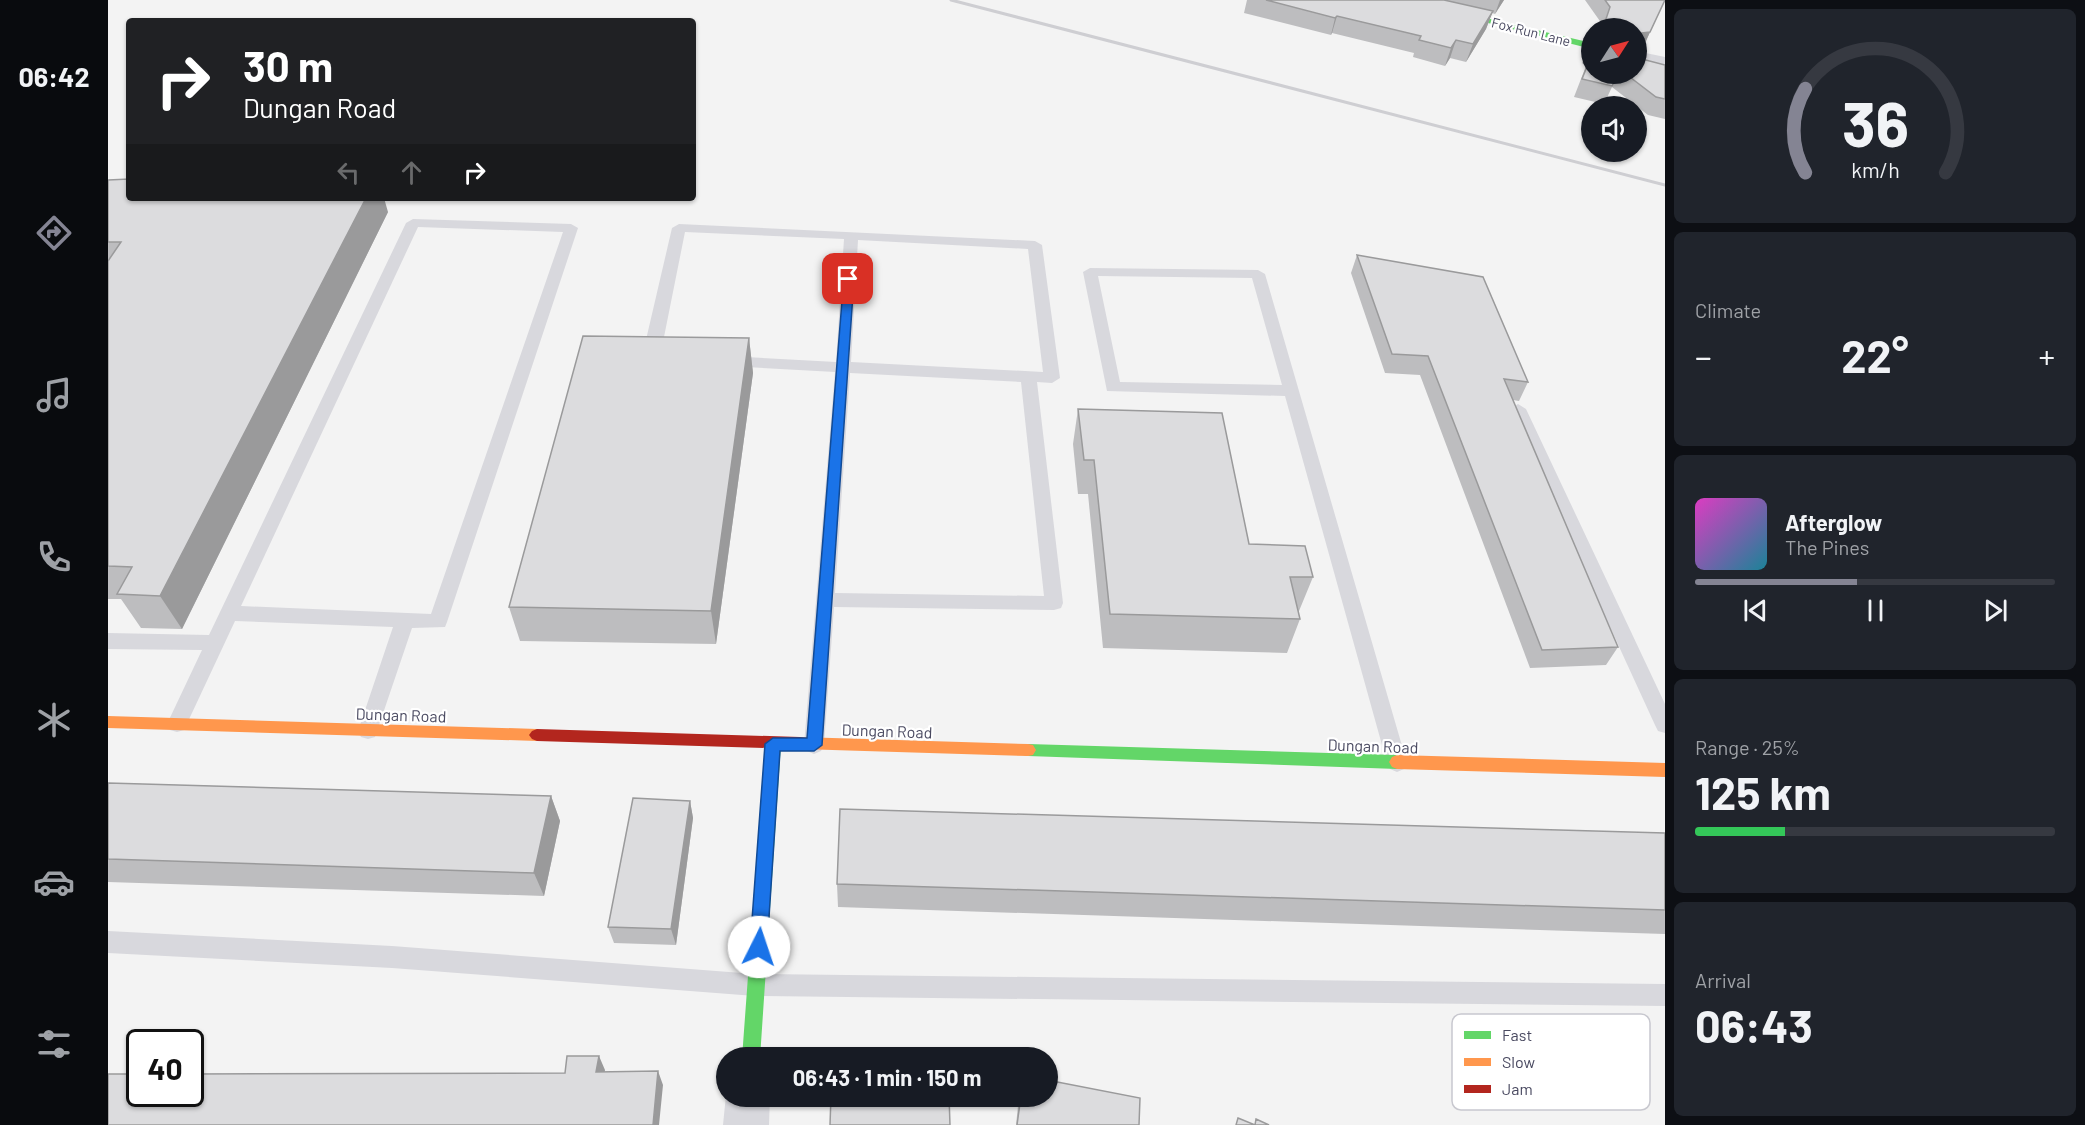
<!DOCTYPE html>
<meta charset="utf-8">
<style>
:root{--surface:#171b24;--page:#20242c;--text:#f1f3f6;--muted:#9ea1a6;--line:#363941;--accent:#848493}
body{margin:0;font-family:Barlow,sans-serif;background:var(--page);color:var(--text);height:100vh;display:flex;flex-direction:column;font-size:22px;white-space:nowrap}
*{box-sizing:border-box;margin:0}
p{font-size:20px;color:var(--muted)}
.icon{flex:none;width:33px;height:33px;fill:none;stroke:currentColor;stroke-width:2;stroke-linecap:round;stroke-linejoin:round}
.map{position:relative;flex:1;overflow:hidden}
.drawer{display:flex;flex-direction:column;gap:9px;padding:9px;background:#0d0f14;width:420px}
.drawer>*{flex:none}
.banner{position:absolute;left:18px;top:18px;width:570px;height:183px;border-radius:6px;box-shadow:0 2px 4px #0004;background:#202124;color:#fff;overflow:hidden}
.needle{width:39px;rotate:54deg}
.fabs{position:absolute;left:1473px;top:18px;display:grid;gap:12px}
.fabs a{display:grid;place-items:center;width:66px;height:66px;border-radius:50%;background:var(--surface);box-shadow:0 2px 4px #0004;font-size:30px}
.speed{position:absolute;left:18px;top:1029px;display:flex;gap:12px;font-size:30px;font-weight:700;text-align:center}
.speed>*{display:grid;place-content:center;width:78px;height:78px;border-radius:50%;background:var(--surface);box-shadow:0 2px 4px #0004;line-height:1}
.speed .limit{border:3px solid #111;border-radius:9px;background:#fff;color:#111}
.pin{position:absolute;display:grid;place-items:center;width:51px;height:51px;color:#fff;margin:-26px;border-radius:12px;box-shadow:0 3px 9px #0006}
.me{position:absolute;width:66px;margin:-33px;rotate:4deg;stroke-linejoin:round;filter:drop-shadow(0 0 4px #0008)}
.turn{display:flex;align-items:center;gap:21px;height:126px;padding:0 18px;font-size:27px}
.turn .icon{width:78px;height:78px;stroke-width:2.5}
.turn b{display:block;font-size:42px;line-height:51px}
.lanes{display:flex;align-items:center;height:57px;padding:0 18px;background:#0003;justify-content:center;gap:30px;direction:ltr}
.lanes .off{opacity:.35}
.big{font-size:45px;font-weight:700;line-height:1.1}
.drawer .tile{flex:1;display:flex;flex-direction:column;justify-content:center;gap:9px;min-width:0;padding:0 21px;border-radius:9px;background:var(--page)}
.drawer .dial{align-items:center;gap:0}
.dial svg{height:156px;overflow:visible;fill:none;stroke:var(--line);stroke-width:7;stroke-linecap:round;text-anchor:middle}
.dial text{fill:var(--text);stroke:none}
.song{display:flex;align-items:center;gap:18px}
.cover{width:72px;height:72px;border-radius:9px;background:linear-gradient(135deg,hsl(310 70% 55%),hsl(190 70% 35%))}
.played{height:6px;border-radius:3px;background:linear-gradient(90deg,var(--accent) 45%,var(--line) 45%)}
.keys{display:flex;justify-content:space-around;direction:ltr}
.heat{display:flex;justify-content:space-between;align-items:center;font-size:33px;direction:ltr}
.charge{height:9px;border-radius:4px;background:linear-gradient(90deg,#34c759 25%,var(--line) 0)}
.trip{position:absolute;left:608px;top:1047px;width:342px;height:60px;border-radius:30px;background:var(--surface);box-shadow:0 2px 4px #0004;font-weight:700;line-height:60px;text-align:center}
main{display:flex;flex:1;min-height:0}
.tabs{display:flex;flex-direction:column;width:108px;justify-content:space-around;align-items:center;background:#090b0e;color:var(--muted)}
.tabs .icon{width:42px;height:42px}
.tabs .on{color:var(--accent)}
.tabs b{font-size:27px;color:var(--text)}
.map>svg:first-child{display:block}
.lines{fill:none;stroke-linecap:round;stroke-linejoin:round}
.lane{fill:#d8d8dd;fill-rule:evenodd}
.street{fill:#d8d8dd;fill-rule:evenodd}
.fast{fill:#63d668;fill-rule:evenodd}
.slow{fill:#ff974d;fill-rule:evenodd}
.jam{fill:#b3261e;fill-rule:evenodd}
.rail{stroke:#ceced2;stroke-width:3}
.wall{fill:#bdbdbf}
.shaded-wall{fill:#9a9a9b}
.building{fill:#dcdcde;stroke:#9a9a9b;stroke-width:1.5}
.route{fill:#1a73e8;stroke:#114b97;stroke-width:1.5}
.labels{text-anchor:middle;stroke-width:4.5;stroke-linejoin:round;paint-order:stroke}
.far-street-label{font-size:14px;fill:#494960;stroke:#fff}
.street-label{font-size:16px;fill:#494960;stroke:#fff}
.key{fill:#fff;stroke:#c8c8cf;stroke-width:1.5}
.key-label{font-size:16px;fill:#494960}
</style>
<main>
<nav class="tabs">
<b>06:42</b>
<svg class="icon on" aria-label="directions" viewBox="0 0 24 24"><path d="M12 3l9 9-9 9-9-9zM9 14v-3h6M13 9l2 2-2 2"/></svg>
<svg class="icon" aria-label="music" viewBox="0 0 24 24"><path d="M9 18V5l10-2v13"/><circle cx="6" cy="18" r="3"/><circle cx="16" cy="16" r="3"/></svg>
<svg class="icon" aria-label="phone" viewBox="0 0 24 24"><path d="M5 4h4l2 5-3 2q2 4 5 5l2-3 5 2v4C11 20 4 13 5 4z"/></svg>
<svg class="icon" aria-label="climate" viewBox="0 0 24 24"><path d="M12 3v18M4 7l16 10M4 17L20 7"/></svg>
<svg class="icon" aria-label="car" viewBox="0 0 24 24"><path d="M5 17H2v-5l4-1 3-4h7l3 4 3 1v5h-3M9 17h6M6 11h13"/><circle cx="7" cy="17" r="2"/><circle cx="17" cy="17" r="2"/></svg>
<svg class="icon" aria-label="filters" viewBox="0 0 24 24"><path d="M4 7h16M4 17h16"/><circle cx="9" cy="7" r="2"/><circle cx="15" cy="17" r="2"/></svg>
</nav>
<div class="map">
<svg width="1557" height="1125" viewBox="0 0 1557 1125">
<rect width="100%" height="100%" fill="#f3f3f3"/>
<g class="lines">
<path class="lane" d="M305,219L463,224L470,228L339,622L337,627L304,628L267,737L260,739L253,737L250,731L285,627L127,621L76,730L69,732L62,730L59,724L94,650L0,649V633L101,635L298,223ZM310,227L455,232L323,614L133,606Z
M571,224L927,241L934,245L952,378L944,383L929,382L955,603L953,608L946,610L726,607L716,745L713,751L706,754L699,751L696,745L727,372L620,366L612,361L620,356L728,362L736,239L577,232L552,357L549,361L542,362L534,357L564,228ZM750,240L920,249L935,372L743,362ZM742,373L913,382L936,596L727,593Z
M982,268L1150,270L1157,274L1299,763L1296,769L1289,772L1282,769L1279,763L1177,396L999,391L975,272ZM990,276L1144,278L1174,385L1012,382Z
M1410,404L1418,409L1557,704V733L1550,731L1547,725L1402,409Z
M0,931L284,946L647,974L1557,984V1006L647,996L284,968L0,953Z"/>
<path class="street" d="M1528,51L1557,57V71L1528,64Z
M618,1095L662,1096L661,1125H615Z"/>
<path class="fast" d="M1288,0H1302L1484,43V49Z
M665,738L670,739L673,744L652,1058H634L657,744L660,739Z
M920,744L1289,755L1294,757L1297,762L1294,767L1289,769L920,756L915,755L912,750L915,745Z"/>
<path class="slow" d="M0,716L429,729L434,731L437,735L434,739L429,741L0,728Z
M692,737L920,744L925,745L928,750L925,755L920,756L692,749L687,748L684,743L687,738Z
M1289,755L1557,763V777L1289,769L1284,767L1281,762L1284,757Z"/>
<path class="jam" d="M429,729L692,737L697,738L700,743L697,748L692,749L429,741L424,739L421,735L424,731Z"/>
<path class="rail" d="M843,0L1557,185"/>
</g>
<path class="wall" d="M1139,0H1396L1387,14L1384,13L1378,29L1358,62L1342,58L1337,66L1305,57L1306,53L1224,33L1223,35L1136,13Z
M1477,0H1557L1530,58L1557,65V119L1540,115L1504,87L1496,104L1466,97L1478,66L1474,63L1482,46H1484V74H1528V28H1493L1494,24Z
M0,180L280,212L74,629L33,628L13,599H0Z
M1249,255L1420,382L1411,401L1405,400L1510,647L1498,665L1422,668L1312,375L1277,373L1243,273Z
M641,338L645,373L608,644L412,641L401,607Z
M970,409L1141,544L1205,577L1191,611H1190L1192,619L1179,653L995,648L980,494H970L965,444Z
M0,783L443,796L452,821L436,896L0,882Z
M582,801L585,818L568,945L506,943L500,927Z
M1557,833V934L730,907L729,884Z
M911,1096H939L1031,1125H908Z"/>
<path class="shaded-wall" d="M1392,0H1396L1387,14Z
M1385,11L1378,29L1358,62L1365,44Z
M1229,16L1224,33L1223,35L1227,18Z
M1542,32L1534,50V33Z
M1348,40L1342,58L1337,66L1343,48Z
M258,198H276L280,212L74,629L52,596Z
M641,338L645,373L608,644L603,611Z
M443,796L452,821L436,896L426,873Z
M582,801L585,818L568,945L563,929Z
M491,1056L497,1070L495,1085L488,1072Z
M550,1071L555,1085L551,1125H545Z"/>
<path class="building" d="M1158,0H1336L1385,11L1365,44L1348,40L1343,48L1311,40L1313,36L1229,16L1227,18Z
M1497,0H1557L1542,32L1534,33L1535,48L1530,58L1557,65V99L1548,97L1518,74H1528V28H1495L1502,7Z
M1484,54V74H1510L1504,86L1474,79Z
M21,179V198H258L52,596L9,594L24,567L0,566V261L13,242H0V180Z
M1249,255L1375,277L1420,382L1396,379L1510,647L1434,650L1320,356L1284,354Z
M475,336L641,338L603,611L401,607Z
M970,409L1114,413L1141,544L1197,546L1205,577H1182L1192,619L1002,614L986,460H976Z
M0,783L443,796L426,873L0,859Z
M525,798L582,801L563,929L500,927Z
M732,809L1557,833V910L729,884Z
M459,1056H491L488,1072L550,1071L545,1125H0V1074H32V1094H82V1074L457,1073Z
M939,1080L1032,1098L1031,1125H909L913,1096H939Z
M723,1096H841L842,1125H722Z
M1130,1118L1147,1125H1128Z
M1148,1119L1161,1125H1147Z"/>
<path class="route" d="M736,276L746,279L714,745L706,751H672L659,947L657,953L651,955L645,953L642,947L657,744L665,738H699Z"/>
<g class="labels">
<g class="far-street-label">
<text transform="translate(1423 32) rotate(14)" y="5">Fox Run Lane</text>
</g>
<g class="street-label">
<text transform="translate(293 715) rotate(2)" y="6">Dungan Road</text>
<text transform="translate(779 731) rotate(2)" y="6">Dungan Road</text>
<text transform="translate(1265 746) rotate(2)" y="6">Dungan Road</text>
</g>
</g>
<rect x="1344" y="1014" width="198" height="96" rx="9" class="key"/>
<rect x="1356" y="1031" width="27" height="8" fill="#63d668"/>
<rect x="1356" y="1058" width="27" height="8" fill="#ff974d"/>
<rect x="1356" y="1085" width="27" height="8" fill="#b3261e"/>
<g class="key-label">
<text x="1394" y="1041">Fast</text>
<text x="1394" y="1068">Slow</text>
<text x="1394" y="1095">Jam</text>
</g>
</svg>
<div class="fabs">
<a><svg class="needle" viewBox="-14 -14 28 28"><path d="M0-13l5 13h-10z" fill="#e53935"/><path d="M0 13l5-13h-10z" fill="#9ea1a6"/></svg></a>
<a><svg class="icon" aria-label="sound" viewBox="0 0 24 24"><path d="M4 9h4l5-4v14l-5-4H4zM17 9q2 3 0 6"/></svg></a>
</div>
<div class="speed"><div class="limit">40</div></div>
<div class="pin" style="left:740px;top:279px;background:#d93025"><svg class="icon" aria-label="arrive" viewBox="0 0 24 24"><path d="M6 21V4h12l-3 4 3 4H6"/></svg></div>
<svg class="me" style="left:651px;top:947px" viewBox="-20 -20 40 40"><circle r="19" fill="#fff"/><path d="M0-13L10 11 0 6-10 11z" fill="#1a73e8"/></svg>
<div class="trip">06:43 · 1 min · 150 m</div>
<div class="banner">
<div class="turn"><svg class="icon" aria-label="right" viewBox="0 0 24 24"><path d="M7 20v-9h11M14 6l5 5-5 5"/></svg><div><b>30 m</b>Dungan Road</div></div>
<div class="lanes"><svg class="icon off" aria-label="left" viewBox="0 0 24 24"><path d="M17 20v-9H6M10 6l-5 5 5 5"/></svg><svg class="icon off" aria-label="ahead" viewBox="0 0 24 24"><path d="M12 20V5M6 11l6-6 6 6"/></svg><svg class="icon" aria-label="right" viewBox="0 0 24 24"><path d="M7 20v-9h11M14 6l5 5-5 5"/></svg></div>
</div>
</div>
<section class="drawer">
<div class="tile dial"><svg viewBox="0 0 100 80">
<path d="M14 69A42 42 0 1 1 86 69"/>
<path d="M14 69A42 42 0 0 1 14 26" stroke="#848493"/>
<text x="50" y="56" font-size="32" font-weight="700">36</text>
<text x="50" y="72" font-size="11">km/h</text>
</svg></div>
<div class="tile"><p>Climate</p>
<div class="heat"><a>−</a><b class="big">22°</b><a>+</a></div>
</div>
<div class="tile">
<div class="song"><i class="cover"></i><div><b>Afterglow</b><p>The Pines</p></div></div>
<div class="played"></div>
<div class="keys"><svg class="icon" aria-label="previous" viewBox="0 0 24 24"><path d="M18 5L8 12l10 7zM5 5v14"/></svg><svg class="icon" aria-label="pause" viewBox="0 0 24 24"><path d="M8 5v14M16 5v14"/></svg><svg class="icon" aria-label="next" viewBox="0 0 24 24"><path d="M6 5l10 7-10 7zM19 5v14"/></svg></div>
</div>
<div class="tile"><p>Range · 25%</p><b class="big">125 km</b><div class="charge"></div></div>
<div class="tile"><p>Arrival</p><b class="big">06:43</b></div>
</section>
</main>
